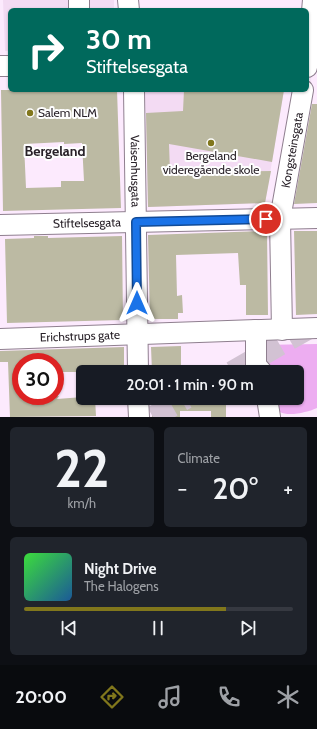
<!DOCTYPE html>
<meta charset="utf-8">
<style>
:root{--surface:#171b24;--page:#20242c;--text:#f1f3f6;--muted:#9ea1a6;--line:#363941;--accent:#81771c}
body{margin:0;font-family:Cabin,sans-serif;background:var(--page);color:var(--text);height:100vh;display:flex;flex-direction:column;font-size:15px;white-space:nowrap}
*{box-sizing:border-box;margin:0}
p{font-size:13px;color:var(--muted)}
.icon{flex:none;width:22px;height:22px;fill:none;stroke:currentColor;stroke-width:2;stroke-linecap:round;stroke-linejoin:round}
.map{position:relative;height:417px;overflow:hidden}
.drawer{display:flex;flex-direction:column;gap:10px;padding:10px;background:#0d0f14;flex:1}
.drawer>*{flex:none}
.hud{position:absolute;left:8px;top:8px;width:301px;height:84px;border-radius:6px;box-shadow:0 1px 3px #0004;background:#00695c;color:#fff;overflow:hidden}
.speed{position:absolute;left:12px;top:353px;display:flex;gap:8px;font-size:20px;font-weight:700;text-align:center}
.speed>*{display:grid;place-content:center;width:52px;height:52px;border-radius:50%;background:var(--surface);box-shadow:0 1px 3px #0004;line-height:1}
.speed .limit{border:6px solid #d22;background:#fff;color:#111}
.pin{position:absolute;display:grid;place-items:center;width:34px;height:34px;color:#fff;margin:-17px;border:2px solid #fff;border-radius:50%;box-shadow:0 1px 4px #0007}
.me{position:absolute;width:44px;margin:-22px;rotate:0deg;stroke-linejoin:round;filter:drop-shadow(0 0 3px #0008)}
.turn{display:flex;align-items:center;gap:14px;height:84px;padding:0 12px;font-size:18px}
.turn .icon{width:52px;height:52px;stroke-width:2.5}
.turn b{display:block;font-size:28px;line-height:34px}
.big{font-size:30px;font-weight:600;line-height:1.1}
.drawer .card{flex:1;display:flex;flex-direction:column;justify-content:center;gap:6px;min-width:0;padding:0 14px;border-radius:6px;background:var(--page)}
.drawer .dial{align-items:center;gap:0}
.dial b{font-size:52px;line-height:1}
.song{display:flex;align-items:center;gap:12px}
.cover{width:48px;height:48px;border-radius:6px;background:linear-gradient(135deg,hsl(120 70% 55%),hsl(210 70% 35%))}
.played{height:4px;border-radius:2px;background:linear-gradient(90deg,var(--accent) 75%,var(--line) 75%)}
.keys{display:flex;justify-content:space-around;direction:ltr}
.heat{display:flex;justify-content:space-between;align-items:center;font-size:22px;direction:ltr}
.drawer .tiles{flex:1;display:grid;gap:10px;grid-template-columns:1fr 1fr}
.card:last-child{grid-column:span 2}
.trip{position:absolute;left:76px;top:365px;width:228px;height:40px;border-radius:6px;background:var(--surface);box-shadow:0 1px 3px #0004;font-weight:600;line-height:40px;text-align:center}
.dock{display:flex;height:64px;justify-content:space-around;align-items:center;background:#090b0e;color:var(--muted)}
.dock .icon{width:28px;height:28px}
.dock .on{color:var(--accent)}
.dock b{font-size:18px;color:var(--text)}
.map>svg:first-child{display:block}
.built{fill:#f3dbf3}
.green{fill:#edadf1}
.building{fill:#bcbaa3;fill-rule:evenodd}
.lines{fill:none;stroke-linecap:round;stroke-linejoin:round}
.major-tunnel{stroke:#d2c2d3;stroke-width:22;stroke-dasharray:22 11;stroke-linecap:butt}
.minor-casing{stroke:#8f7f8f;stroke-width:22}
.minor{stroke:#fff;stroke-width:20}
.route-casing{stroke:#114b97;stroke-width:10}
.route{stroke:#1a73e8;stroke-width:7}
.poi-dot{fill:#81771c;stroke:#fefefe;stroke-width:1.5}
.labels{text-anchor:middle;stroke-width:4;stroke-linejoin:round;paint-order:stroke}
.poi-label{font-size:12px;fill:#292229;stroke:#fefefe;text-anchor:start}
.street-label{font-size:12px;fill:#292229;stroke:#fefefe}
.quarter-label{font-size:14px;font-weight:bold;fill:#292229;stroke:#fefefe}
</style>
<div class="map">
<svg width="317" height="417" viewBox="0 0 317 417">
<rect width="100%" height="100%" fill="#fceafd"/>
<path class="built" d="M3,0H114V10H10V51H5Z
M145,90H284L265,203L148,207Z"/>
<path class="green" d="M317,344V408C308,412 289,417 280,412C276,409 274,402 272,398H297V372H266L260,345Z"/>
<path class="building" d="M1,90H117L121,208L3,211ZM64,142V144L82,143L84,181H61V187L26,188L24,144Z
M184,90H284L272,162L169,144L170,172L271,171L265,203L148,207L146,113L183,111Z
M312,104H317V203L294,204Z
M267,231L268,315H246V285H240L238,253L176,255L177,296L182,295L183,313H178V319H150L148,235Z
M294,231H317V314L296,315Z
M34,236H48V238L122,236L123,320L7,323L5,239L34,238Z
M181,346V372H152L151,347Z
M124,347V369H116L114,372H55V362H21V396H59L57,399L83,397L95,398L96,416L10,417L8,362H0V351Z
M152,398H226V417H211V411H180V417H152Z"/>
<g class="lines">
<path class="major-tunnel" d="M232,372L316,324
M153,417L186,398"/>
<defs>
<g id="minor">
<path d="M79,0V10"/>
<path d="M128,0L129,10"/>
<path d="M0,66H10"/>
<path d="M307,67L313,0"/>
<path id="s1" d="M134,90L138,372"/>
<path id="s2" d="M0,225L317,218"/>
<path d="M256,330V365L262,372"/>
<path id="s3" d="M282,330L280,219L303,90"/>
<path id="s4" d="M0,339L317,328"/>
<path d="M138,398L139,417"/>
<path d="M267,398L270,417"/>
</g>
</defs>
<use href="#minor" class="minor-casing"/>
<use href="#minor" class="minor"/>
</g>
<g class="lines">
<defs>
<path id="route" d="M137,303L136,222L266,219"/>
</defs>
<use href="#route" class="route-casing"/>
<use href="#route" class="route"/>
</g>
<g class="poi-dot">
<circle cx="30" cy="113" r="4"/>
<circle cx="211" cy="143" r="4"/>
</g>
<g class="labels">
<g class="poi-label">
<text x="38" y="117">Salem NLM</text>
<text x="211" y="160" text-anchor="middle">Bergeland<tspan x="211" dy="14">videregående skole</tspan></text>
</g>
<g class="street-label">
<text dy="4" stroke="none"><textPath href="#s3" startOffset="181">Kongsteinsgata</textPath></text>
<text dy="4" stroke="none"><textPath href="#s1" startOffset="81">Vaisenhusgata</textPath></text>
<text dy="4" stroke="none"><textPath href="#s2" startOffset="87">Stiftelsesgata</textPath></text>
<text dy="4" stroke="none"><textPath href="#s4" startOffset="80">Erichstrups gate</textPath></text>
</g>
<g class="quarter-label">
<text x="55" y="156">Bergeland</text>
</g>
</g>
</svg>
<div class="speed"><div class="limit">30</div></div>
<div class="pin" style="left:266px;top:219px;background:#d93025"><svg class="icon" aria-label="arrive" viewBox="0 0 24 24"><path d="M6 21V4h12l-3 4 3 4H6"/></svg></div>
<svg class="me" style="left:137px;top:303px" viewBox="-20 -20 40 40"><path d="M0-17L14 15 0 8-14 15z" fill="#1a73e8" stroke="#fff" stroke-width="4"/></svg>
<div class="trip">20:01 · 1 min · 90 m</div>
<div class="hud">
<div class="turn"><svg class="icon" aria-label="right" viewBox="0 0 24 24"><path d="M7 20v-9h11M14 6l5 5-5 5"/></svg><div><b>30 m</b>Stiftelsesgata</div></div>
</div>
</div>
<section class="drawer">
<div class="tiles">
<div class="card dial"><b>22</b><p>km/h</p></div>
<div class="card"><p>Climate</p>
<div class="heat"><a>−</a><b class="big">20°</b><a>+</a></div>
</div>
<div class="card">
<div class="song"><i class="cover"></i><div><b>Night Drive</b><p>The Halogens</p></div></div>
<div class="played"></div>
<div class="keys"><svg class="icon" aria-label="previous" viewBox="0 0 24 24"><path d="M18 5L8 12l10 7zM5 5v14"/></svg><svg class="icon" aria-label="pause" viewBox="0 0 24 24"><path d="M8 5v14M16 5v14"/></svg><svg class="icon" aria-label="next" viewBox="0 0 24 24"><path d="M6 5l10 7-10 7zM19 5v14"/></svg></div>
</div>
</div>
</section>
<nav class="dock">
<b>20:00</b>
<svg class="icon on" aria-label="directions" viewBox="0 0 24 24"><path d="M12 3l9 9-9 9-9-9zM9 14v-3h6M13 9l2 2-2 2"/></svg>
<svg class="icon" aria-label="music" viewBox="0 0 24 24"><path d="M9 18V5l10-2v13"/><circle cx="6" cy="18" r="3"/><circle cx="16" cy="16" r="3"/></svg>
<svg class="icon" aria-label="phone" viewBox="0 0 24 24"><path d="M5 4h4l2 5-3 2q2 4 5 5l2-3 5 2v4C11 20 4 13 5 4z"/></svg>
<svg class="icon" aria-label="climate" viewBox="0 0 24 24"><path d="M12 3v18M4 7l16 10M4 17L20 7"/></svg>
</nav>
